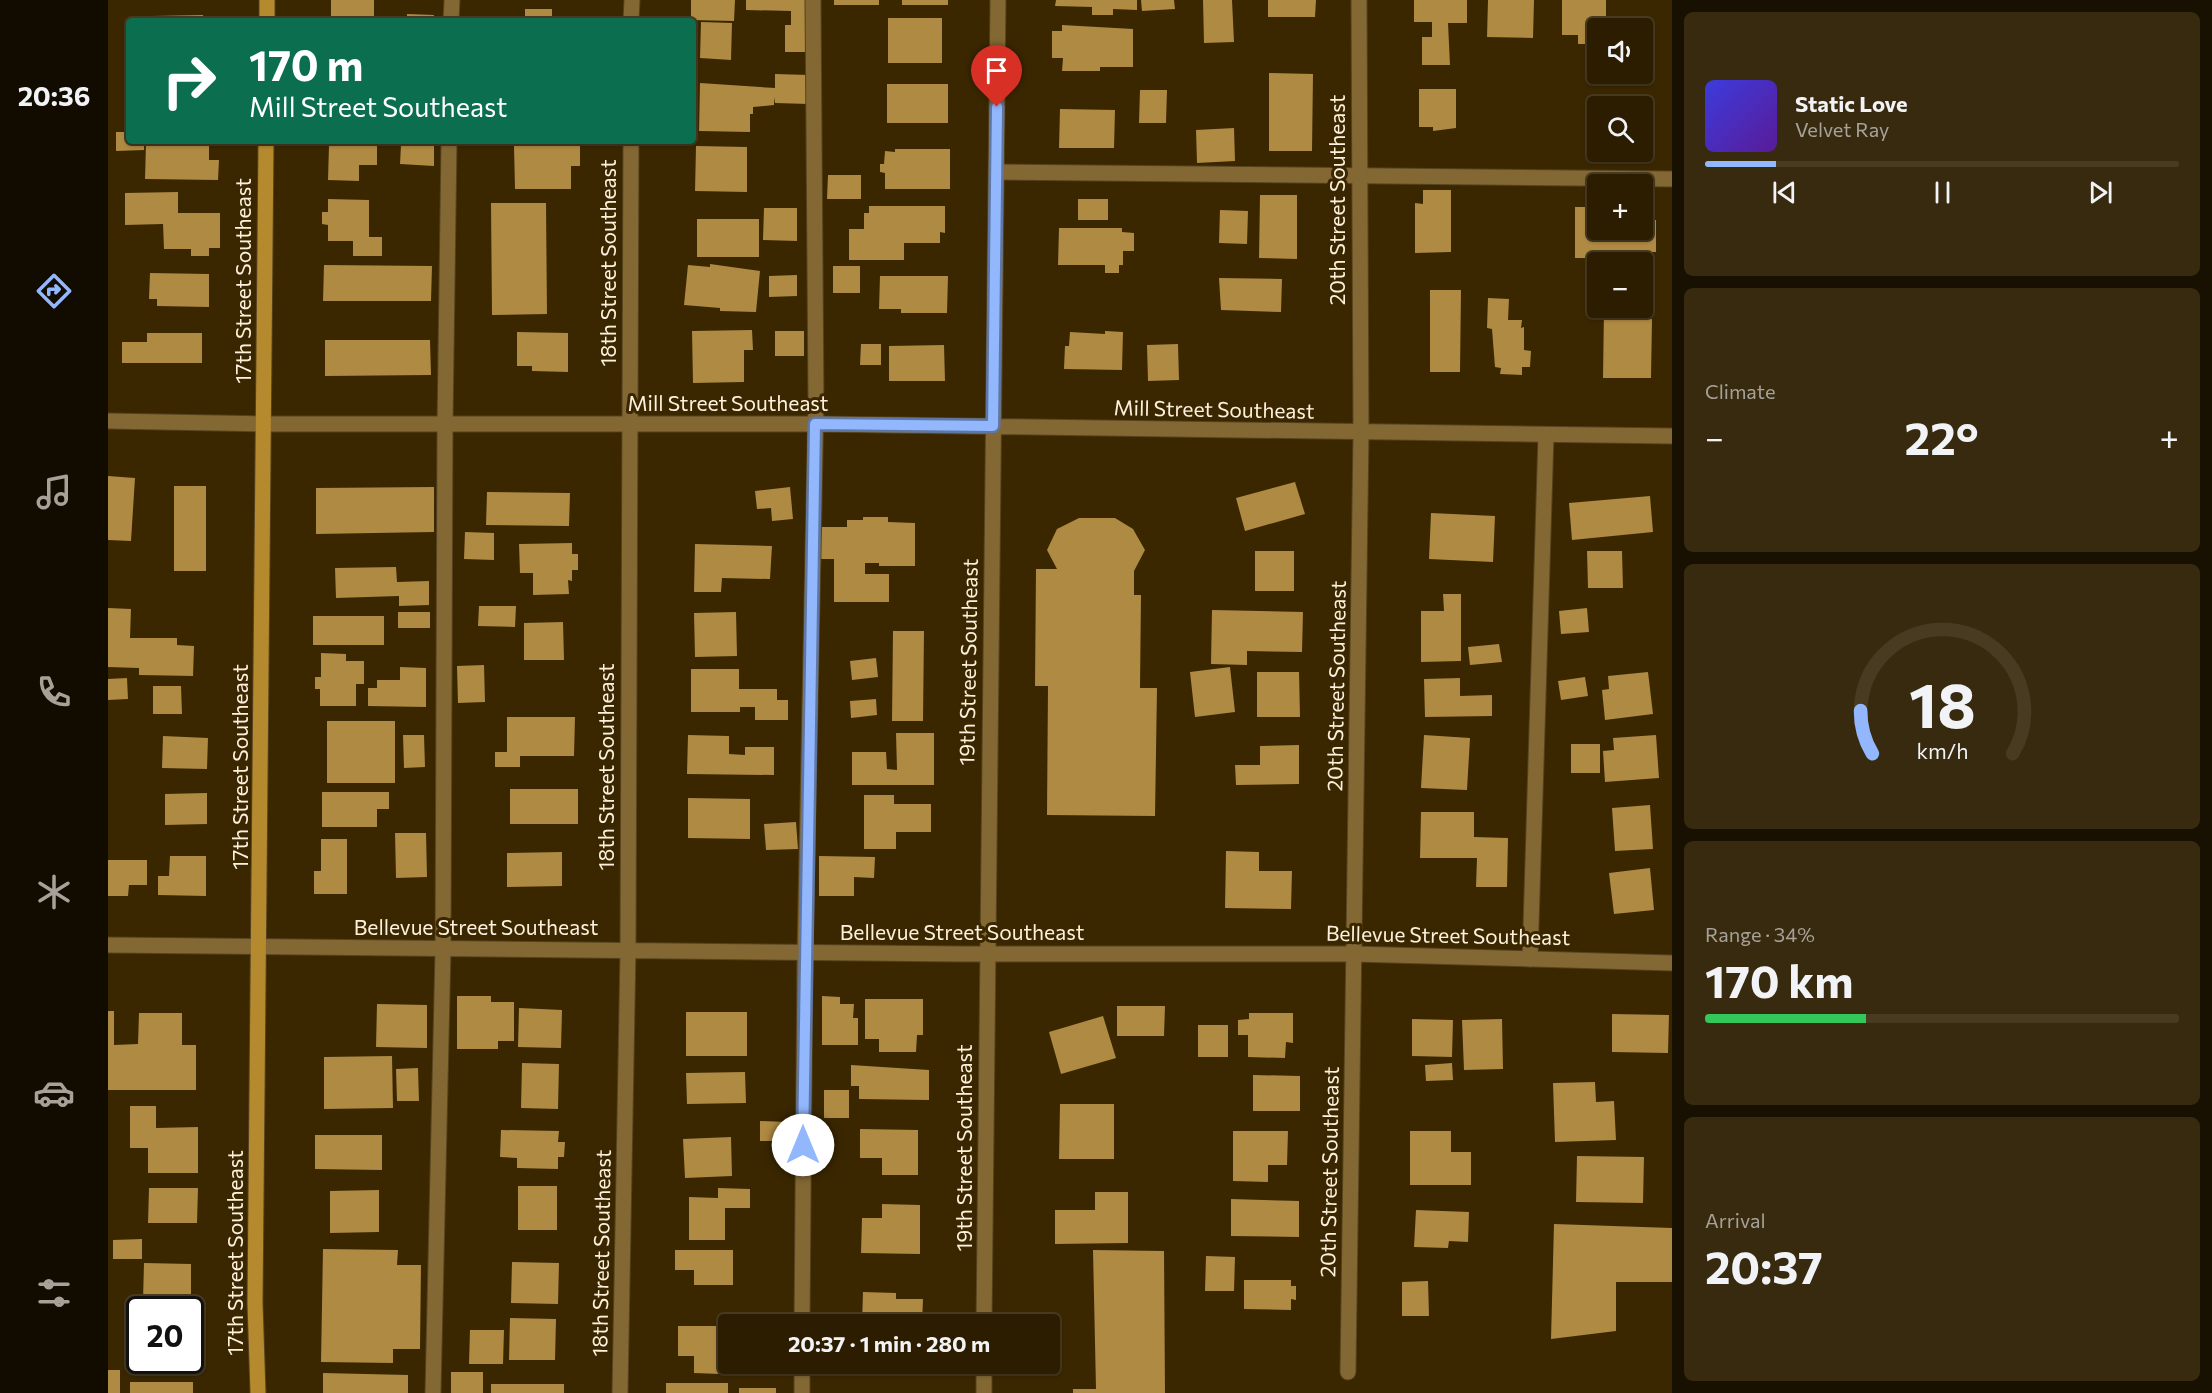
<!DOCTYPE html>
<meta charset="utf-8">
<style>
:root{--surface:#2c1d00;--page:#382a0f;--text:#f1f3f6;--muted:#a6a299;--line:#483b22;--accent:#92b7fd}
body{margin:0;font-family:Commissioner,sans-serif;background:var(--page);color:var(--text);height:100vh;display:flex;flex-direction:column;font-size:22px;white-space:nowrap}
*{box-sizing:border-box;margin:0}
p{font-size:20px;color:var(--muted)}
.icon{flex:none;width:33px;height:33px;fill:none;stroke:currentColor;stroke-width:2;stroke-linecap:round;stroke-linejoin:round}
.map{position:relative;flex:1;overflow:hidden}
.sheet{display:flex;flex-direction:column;gap:12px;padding:12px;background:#181000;width:540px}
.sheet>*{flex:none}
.hud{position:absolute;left:18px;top:18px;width:570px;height:126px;border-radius:6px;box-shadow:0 2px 4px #0004,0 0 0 2px var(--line);background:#0b6e4f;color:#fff;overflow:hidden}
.buttons{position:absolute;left:1479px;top:18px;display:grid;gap:12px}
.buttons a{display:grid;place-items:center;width:66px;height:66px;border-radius:6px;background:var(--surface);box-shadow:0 2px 4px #0004,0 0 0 2px var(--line);font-size:30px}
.speed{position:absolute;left:18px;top:1296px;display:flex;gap:12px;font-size:30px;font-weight:700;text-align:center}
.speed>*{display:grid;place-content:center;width:78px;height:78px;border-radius:50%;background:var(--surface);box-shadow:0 2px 4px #0004,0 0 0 2px var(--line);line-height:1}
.speed .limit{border:3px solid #111;border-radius:9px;background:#fff;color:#111}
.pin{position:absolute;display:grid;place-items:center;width:51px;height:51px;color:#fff;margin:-62px -26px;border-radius:50% 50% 50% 0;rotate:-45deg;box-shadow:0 0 6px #0007}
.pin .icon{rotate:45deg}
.me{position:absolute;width:66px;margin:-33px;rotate:0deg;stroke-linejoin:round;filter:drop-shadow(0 0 4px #0008)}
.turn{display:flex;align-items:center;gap:21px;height:126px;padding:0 24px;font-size:27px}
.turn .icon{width:78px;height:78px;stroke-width:2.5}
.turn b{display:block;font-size:42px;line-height:51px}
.big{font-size:45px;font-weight:700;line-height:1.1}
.sheet .tile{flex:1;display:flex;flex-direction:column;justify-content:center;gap:9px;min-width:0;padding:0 21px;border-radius:9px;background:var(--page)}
.sheet .dial{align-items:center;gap:0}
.dial svg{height:156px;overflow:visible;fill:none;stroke:var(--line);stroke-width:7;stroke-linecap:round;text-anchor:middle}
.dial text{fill:var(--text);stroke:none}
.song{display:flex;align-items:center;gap:18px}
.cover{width:72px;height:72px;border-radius:9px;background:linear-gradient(135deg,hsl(240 70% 55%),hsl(270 70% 35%))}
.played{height:6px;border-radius:3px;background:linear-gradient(90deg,var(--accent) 15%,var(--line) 15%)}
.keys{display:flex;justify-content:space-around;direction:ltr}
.heat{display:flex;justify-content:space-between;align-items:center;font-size:33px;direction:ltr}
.charge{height:9px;border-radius:4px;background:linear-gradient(90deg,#34c759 34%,var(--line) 0)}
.trip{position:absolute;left:610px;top:1314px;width:342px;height:60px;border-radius:6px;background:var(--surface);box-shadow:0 2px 4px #0004,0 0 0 2px var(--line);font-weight:700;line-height:60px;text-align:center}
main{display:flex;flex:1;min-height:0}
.tab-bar{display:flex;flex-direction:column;width:108px;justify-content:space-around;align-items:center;background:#120c00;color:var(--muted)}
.tab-bar .icon{width:42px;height:42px}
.tab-bar .selected{color:var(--accent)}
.tab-bar b{font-size:27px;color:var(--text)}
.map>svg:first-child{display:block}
.building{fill:#af8a42}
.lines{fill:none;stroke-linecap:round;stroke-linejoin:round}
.lane-casing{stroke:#55431f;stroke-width:17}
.street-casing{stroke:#55431f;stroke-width:17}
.secondary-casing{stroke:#55431f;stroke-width:17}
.lane{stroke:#836834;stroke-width:15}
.street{stroke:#836834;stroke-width:15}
.secondary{stroke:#b58a2e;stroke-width:15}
.route-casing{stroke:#5f77a4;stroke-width:15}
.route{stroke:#92b7fd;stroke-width:10}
.labels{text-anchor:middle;stroke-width:6;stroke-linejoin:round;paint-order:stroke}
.street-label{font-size:21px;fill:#fdf1dd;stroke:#3a2700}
</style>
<main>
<nav class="tab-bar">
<b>20:36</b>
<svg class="icon selected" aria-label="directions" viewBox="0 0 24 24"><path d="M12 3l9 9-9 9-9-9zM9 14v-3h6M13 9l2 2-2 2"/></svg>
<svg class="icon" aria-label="music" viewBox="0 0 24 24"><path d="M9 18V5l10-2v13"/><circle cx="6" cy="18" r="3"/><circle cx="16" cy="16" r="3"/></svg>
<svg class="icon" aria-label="phone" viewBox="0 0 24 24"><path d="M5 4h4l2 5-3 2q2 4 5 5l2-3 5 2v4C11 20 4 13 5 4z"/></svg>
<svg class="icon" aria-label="climate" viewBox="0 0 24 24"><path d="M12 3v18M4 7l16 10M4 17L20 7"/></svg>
<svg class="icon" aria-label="car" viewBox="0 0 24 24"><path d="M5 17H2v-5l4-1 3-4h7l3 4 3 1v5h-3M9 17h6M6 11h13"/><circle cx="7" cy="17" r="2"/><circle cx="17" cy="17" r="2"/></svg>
<svg class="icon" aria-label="filters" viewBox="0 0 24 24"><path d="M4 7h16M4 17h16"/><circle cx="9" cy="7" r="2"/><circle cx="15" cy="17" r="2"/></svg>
</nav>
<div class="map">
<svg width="1564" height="1393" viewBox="0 0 1564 1393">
<rect width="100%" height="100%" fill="#3a2700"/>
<path class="building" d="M223,0H266V21H223Z
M583,0H627L626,21L583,20Z
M638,0H701L700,52H677V25H683V11L638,10Z
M726,0H771V5H726Z
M794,0H840V5H794Z
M948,0H1029V10L1005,9V15H984V7L947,6Z
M1033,0H1066L1067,9L1034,11Z
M1095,0H1124L1126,42L1096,43Z
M1160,0H1208L1207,17H1160Z
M1306,0H1359V23H1340L1342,65H1314V37H1324V22H1306Z
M1380,0H1426L1425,38L1379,37Z
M1454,0H1498V28H1490V44H1470V35H1454Z
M417,9H444V21H417Z
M299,14L326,15L325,21H299Z
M95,15L96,21H44V16Z
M780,18H834V63H780Z
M593,22L624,23L623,60L592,58Z
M954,25L1025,29V67H992V71H954L955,58H944V31H954Z
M1161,73L1205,74L1204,151H1161Z
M667,74L701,75V104L667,103L666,97V105L645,107V114H642V132L591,131L592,83L667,88Z
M779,84H840V123H779Z
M1311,89H1348V128L1325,131V127H1311Z
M1032,90H1059L1058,123H1031Z
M1523,102L1547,103L1546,155H1522V152H1534V106H1523Z
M952,109L1007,110L1006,148H951Z
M1485,123H1490V149H1486Z
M1126,128L1127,161L1089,163L1088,130Z
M8,132H21V141H36V150L8,151Z
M38,143L101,144V160H111L110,180L37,179Z
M221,145H269V165H251V181L220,180Z
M293,145L326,146V166L292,164Z
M406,146H472V166H463V189H407Z
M588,146L639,147V192L587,191Z
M787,149H842V189H777V173L772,172V164H776L777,151L787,152Z
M720,175H753V199H719Z
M1315,190H1343V252L1307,253V203L1315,204Z
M70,192V213H112V248H101V256H83V249H56L55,224L17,225V193Z
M1152,195H1189V259L1151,258Z
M220,199L261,200V237H274V256H245V241H220V225L214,224V212H220Z
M970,199H1000V220H970Z
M383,203H438L439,314L384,315Z
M761,206H837V233L832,232V243H796V260H741V229H756V213H761Z
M1467,207H1490V230H1534V213H1538V220H1548V252H1522L1521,258H1467Z
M656,208H689V241L655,240Z
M1112,210L1140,211L1139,244L1111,243Z
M589,219H651V257H589Z
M951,228H1014V232L1026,233V251H1015V265H1011V273H997V265H950Z
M602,264L652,271L648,312L612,311V308L576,305L580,265L602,267Z
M216,265L324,266L323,301H215Z
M725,266H752V293H725Z
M42,273L101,274V307L49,306V299H41Z
M689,275V296L661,297V276Z
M772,276H840L839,313H793V309H771Z
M1111,278L1174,279L1173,312L1113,310Z
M1322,290H1353L1352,372H1322Z
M1380,298L1401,299L1400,320H1414L1413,328L1416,327V350L1423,351L1422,367H1414V375L1392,374L1393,368L1387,367L1384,329L1379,328Z
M1496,308H1535V319H1544L1543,378H1495Z
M644,330L645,350H636V382L585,383L584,331Z
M667,331H696V356H667Z
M997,331L1015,332L1014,370L956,369L957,346H961L962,332L997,334Z
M409,332L460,333V372L424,371V366H409Z
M39,333H94V363H14V342H39Z
M217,340H322L323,375L217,376Z
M753,344H773V365H752Z
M1070,344L1071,380L1040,381L1039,345Z
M836,345L837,381H781V346Z
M0,476L27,478L23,541L0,540Z
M1187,482L1197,514L1137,531L1128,498Z
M66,486H98V571H66Z
M326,487V532L208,534V488Z
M682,487L685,519L664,521L663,508L649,509L647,491Z
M379,492L462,493L461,526L378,525Z
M1542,496L1545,532L1464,540L1461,503Z
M1323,513L1387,516L1385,562L1321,559Z
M755,517H780V522L807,523V566H771V563H757V574H781V602H726V559H713V527H739V520H755Z
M971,518H1007L1025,529L1037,550L1026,571V595H1033L1032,688H1049L1047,816L939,815L940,686H927L928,569H949L939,550L949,529Z
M357,532L386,533V560L356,559Z
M464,543V554H470V570H464V581L460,580L461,594L425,595V573H412L411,544Z
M587,544L664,546L662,579L614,578L613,592H586Z
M1147,551H1186V591H1147Z
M1479,551H1514L1515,588H1480Z
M288,567L289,582L321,581V605L291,606V596L228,598L227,568Z
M1335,594H1353V661L1313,662V611H1336Z
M371,606H408L407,627L370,626Z
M0,608L23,609L22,638H69V645L86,646L85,676L31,675V668L0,667Z
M1479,608L1481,632L1453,634L1451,611Z
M1104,610L1195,612L1194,652L1139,651V665L1103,664Z
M290,612H322V628H290Z
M628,612L629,656L587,657L586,613Z
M205,616H276V645H205Z
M455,622L456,660H416V623Z
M785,631H816L815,721H784Z
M1391,644L1394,662L1362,665L1360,647Z
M213,653L238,654V661H256V684H248V706H212V689H207V677H213Z
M768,658L770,677L744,680L742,661Z
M376,665L377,702L350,703L349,666Z
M292,667L318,668V707L260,706V688H269V680H292Z
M1122,667L1127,712L1087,717L1082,672Z
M583,669H631V689H669V700H680V720H647V707H632V712H583Z
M1149,672H1191L1192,717H1149Z
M1540,672L1545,714L1497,720L1494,690L1501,689L1500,676Z
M1477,677L1480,696L1453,700L1450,681Z
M19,678L20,699L0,700V679Z
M1352,678V696L1384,695V716L1317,717L1316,679Z
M45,686H73L74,714H45Z
M768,699L769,715L743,718L742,701Z
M399,717H467L466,756H412V767H387V752H399Z
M219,721H287V783H219Z
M788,733H826V785H744V752H778L779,769L789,770Z
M295,735H316L317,767L296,768Z
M580,735L621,736V754L637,755V747H666V775L579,774Z
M1316,735L1362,738L1359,790L1313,788Z
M1548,735L1551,778L1497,782L1495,751L1506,750L1505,738Z
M55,736L100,738L99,769L54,768Z
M1463,744H1492V773H1463Z
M1191,745V784L1128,785L1127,765H1152V746Z
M402,789H470V824H402Z
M214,792H281V809H269V827H214Z
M99,793V824L57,825V794Z
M756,795H786V804H823V832H788V849H756Z
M580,798L642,799V839L580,838Z
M1542,805L1545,849L1507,851L1504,808Z
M1313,812H1366V837L1400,838L1399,887H1368L1369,858H1312Z
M688,822L690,849L658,850L656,824Z
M287,833H318L319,877L288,878Z
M213,839H239V894H206V871H213Z
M1118,851L1151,852V871H1184L1183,909L1117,908Z
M454,852V886L399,887V853Z
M62,856H98V896L50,895V876H61Z
M711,856L767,857L766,878L746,877V896H711Z
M0,860H39V885H21L20,896H0Z
M1542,868L1546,910L1506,914L1501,873Z
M349,996H383V1002H406V1041H390V1049H349Z
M714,996L732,997V1004H746L745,1018H750V1045H714Z
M757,999H815V1035H809L808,1052H771V1039H757Z
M269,1004L319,1005V1048L268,1047Z
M1009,1006H1057L1056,1036H1009Z
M411,1008L454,1010L453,1048L410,1047Z
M0,1011H6V1045L30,1044L31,1013H74V1045H88V1090H0Z
M578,1012H639V1056H578Z
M1141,1013H1185V1043L1178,1042L1177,1058L1140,1057V1035H1130V1020L1141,1019Z
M1504,1014L1561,1015L1560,1053L1504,1052Z
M995,1016L1008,1058L953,1074L941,1032Z
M1304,1019L1345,1020L1344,1057L1304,1056Z
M1394,1019L1395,1069L1356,1070L1354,1020Z
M1090,1025H1120V1057H1090Z
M284,1056L285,1108L216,1109V1057Z
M414,1063L451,1064L450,1109L413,1108Z
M1344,1063L1345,1080L1318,1081L1317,1065Z
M743,1065L821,1070V1100L751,1099V1086H743Z
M310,1068L311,1101H289L288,1069Z
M637,1072L638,1103L579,1104L578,1073Z
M1145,1075L1192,1076V1111H1145Z
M1487,1082L1488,1102L1506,1101L1508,1140L1447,1142L1445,1083Z
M716,1090H741V1118H716Z
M952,1104H1006V1159H951Z
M22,1106H48V1128L90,1127V1173H40V1148H22Z
M652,1121L679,1122V1141H652Z
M752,1129L810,1130V1175H774V1158H752Z
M393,1130L451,1131L450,1142H457L456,1157H450V1169L409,1168V1158L392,1157Z
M1125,1131H1180L1179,1165H1160V1182L1125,1181Z
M1302,1131H1343V1152H1363V1185H1302Z
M207,1135H274V1170L207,1169Z
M623,1137L624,1176L577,1178L575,1139Z
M1469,1156L1536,1157L1535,1203L1468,1202Z
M410,1186H449V1230H410Z
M41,1188H90L89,1223H40Z
M610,1188L642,1189V1208H617V1240H581V1197L610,1198Z
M271,1190V1232L222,1233V1191Z
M987,1192H1020V1243L947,1244V1210H987Z
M1123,1199L1191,1201V1237L1123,1236Z
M774,1204L812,1205V1254L753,1253L754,1218H774Z
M1308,1210L1361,1212L1360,1242L1341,1241L1340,1248L1306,1247Z
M1446,1224L1564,1228V1282H1508V1331L1443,1339Z
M34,1239V1259H5V1240Z
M215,1249L290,1250L289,1265H313L312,1349H285V1363L213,1362Z
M567,1250H625V1285H586V1270H567Z
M985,1250L1056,1251L1057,1393H965V1389H988Z
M1098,1256L1127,1257L1126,1291H1097Z
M404,1262L451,1263L450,1304L403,1303Z
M36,1263L83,1264V1302L35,1301Z
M1136,1280H1183V1286H1188V1300L1183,1299V1310L1136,1309Z
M1320,1281L1321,1316H1294V1282Z
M755,1292L788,1293V1299H815L814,1324H754Z
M670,1314V1324H644V1315Z
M402,1318L448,1319L447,1360H401Z
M570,1326H621V1361H613L612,1374L586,1373V1356H570Z
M362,1330H396L395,1364H361Z
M0,1370H12V1393H0Z
M343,1372H375V1393H343Z
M215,1373L300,1375V1393H215Z
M22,1382H85V1393H22Z
M558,1383H620V1393H558Z
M383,1384H456V1393H383Z
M631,1388H668V1393H631Z"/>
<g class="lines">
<defs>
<path id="lane" d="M343,21L344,0
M889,172L1564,179
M1422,959L1438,435
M694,1324L697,953L708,402L705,0
M325,1393L335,950L337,425L341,141
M694,1393V1364"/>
<path id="street" d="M523,21L524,0
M0,421L156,424H707L1564,436
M0,945L852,954H1246L1564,963
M876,1324L890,0
M1240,1372L1253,433L1251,0
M512,1393L520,950L523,141
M876,1393V1364"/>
<path id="secondary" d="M159,21V0
M150,1393L147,1303L158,141"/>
</defs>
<use href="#lane" class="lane-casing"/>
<use href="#street" class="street-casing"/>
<use href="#secondary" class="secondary-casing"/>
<use href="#lane" class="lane"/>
<use href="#street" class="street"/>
<use href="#secondary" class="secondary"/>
</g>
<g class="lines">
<defs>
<path id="route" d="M695,1145L707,424L885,426L889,107"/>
</defs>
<use href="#route" class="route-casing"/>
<use href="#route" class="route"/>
</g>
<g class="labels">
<g class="street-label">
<text transform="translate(1230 200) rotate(-90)" y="7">20th Street Southeast</text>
<text transform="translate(501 263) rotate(-90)" y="7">18th Street Southeast</text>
<text transform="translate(136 281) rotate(-90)" y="7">17th Street Southeast</text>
<text x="620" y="411">Mill Street Southeast</text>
<text transform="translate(1106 410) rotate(1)" y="7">Mill Street Southeast</text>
<text transform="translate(861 662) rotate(-89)" y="7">19th Street Southeast</text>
<text transform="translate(1229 686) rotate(-89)" y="7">20th Street Southeast</text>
<text transform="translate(133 767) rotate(-90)" y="7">17th Street Southeast</text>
<text transform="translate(499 767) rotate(-90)" y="7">18th Street Southeast</text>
<text x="368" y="935">Bellevue Street Southeast</text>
<text x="854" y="940">Bellevue Street Southeast</text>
<text transform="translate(1340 936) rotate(1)" y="7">Bellevue Street Southeast</text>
<text transform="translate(857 1148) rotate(-90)" y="7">19th Street Southeast</text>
<text transform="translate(1222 1172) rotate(-89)" y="7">20th Street Southeast</text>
<text transform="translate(128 1253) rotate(-90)" y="7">17th Street Southeast</text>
<text transform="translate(494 1253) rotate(-89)" y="7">18th Street Southeast</text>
</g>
</g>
</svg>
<div class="buttons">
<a><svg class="icon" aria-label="sound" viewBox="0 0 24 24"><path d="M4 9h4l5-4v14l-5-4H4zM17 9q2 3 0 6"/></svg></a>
<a><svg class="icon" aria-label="search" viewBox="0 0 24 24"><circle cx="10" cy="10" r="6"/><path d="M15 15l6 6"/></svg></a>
<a>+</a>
<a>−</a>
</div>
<div class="speed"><div class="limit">20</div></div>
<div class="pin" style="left:889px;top:107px;background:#d93025"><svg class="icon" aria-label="arrive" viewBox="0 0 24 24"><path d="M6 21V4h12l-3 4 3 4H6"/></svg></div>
<svg class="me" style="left:695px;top:1145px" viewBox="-20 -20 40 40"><circle r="19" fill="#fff"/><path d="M0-13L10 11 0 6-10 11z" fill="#92b7fd"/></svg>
<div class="trip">20:37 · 1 min · 280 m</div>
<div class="hud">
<div class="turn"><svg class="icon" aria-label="right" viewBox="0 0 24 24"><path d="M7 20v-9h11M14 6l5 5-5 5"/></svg><div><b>170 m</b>Mill Street Southeast</div></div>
</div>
</div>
<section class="sheet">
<div class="tile">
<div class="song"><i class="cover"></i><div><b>Static Love</b><p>Velvet Ray</p></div></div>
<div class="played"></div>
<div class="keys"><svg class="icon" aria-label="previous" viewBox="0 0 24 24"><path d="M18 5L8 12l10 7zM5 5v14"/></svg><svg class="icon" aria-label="pause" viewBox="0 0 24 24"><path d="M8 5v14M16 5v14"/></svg><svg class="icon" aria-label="next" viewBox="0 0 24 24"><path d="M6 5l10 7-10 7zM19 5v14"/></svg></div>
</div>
<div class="tile"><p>Climate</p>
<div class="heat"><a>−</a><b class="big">22°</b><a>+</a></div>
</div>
<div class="tile dial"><svg viewBox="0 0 100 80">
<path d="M14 69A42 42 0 1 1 86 69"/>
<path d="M14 69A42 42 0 0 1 8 47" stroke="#92b7fd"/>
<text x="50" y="56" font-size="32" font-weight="700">18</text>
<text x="50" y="72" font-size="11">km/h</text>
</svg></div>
<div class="tile"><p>Range · 34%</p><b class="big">170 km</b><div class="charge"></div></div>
<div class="tile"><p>Arrival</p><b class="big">20:37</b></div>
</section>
</main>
